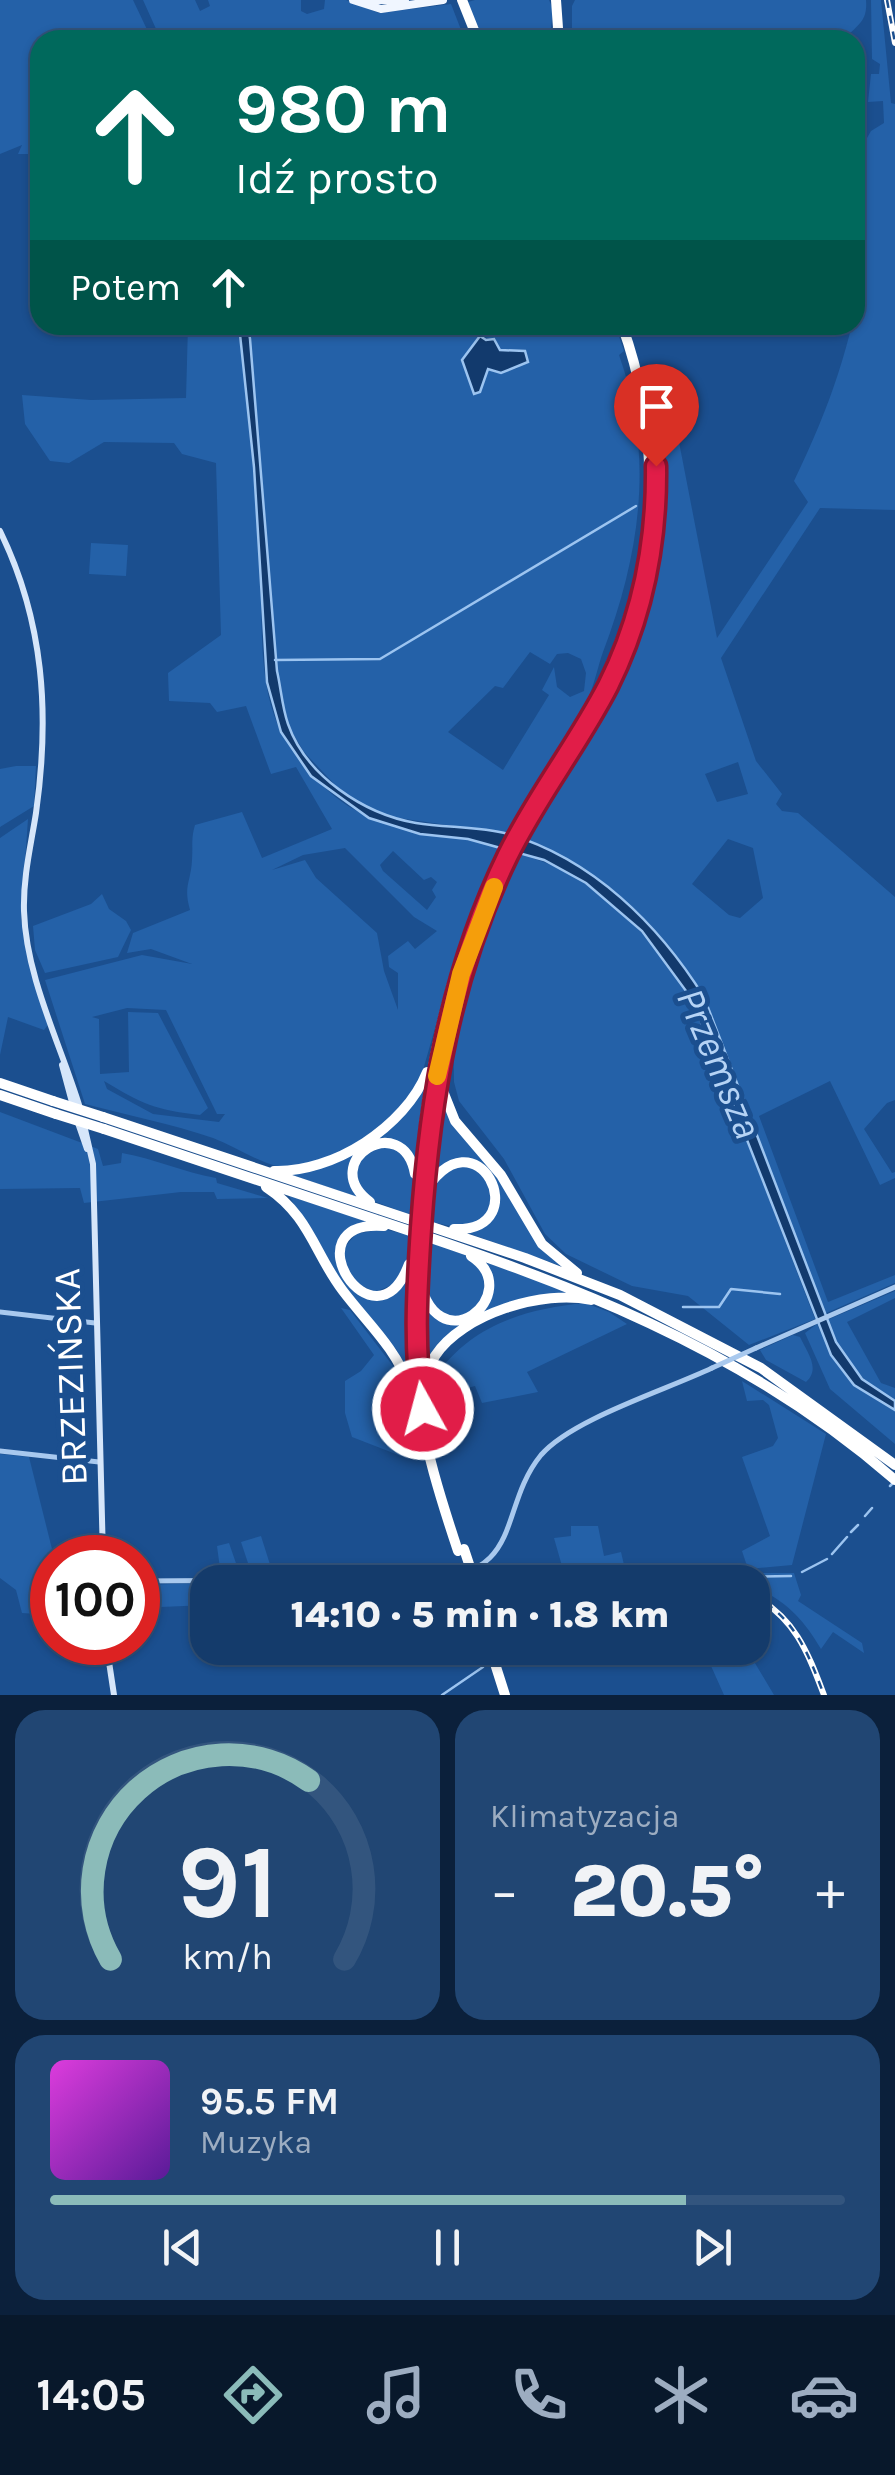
<!DOCTYPE html>
<html lang="pl">
<meta charset="utf-8">
<style>
:root{--surface:#143b6b;--page:#214673;--text:#f1f3f6;--muted:#9dadc1;--line:#33557e;--accent:#8bbbb9}
body{margin:0;font-family:Karla,sans-serif;background:var(--page);color:var(--text);height:100vh;display:flex;flex-direction:column;font-size:38px;white-space:nowrap}
*{box-sizing:border-box;margin:0}
p{font-size:32px;color:var(--muted)}
.icon{flex:none;width:55px;height:55px;fill:none;stroke:currentColor;stroke-width:2;stroke-linecap:round;stroke-linejoin:round}
.map{position:relative;height:1695px;overflow:hidden}
.panel{display:flex;flex-direction:column;gap:15px;padding:15px;background:#0b203b;flex:1}
.panel>*{flex:none}
.hud{position:absolute;left:30px;top:30px;width:835px;height:305px;border-radius:30px;box-shadow:0 2px 8px #0004,0 0 0 2px var(--line);background:#00695c;color:#fff;overflow:hidden}
.speed{position:absolute;left:30px;top:1535px;display:flex;gap:20px;font-size:50px;font-weight:700;text-align:center}
.speed>*{display:grid;place-content:center;width:130px;height:130px;border-radius:50%;background:var(--surface);box-shadow:0 2px 8px #0004,0 0 0 2px var(--line);line-height:1}
.speed .limit{border:15px solid #d22;background:#fff;color:#111}
.pin{position:absolute;display:grid;place-items:center;width:85px;height:85px;color:#fff;margin:-102px -42px;border-radius:50% 50% 50% 0;rotate:-45deg;box-shadow:0 0 10px #0007}
.pin .icon{rotate:45deg}
.me{position:absolute;width:110px;margin:-55px;rotate:353deg;stroke-linejoin:round;filter:drop-shadow(0 0 8px #0008)}
.turn{display:flex;align-items:center;gap:35px;height:210px;padding:0 40px;font-size:45px}
.turn .icon{width:130px;height:130px;stroke-width:2.5}
.turn b{display:block;font-size:70px;line-height:85px}
.then{display:flex;align-items:center;height:95px;padding:0 40px;background:#0003;gap:20px;font-size:38px}
.big{font-size:75px;font-weight:800;line-height:1.1}
.panel .widget{flex:1;display:flex;flex-direction:column;justify-content:center;gap:15px;min-width:0;padding:0 35px;border-radius:30px;background:var(--page)}
.panel .dial{align-items:center;gap:0}
.dial svg{height:260px;overflow:visible;fill:none;stroke:var(--line);stroke-width:7;stroke-linecap:round;text-anchor:middle}
.dial text{fill:var(--text);stroke:none}
.song{display:flex;align-items:center;gap:30px}
.cover{width:120px;height:120px;border-radius:15px;background:linear-gradient(135deg,hsl(300 70% 55%),hsl(270 70% 35%))}
.played{height:10px;border-radius:5px;background:linear-gradient(90deg,var(--accent) 80%,var(--line) 80%)}
.keys{display:flex;justify-content:space-around;direction:ltr}
.heat{display:flex;justify-content:space-between;align-items:center;font-size:55px;direction:ltr}
.panel .tiles{flex:1;display:grid;gap:15px;grid-template-columns:1fr 1fr}
.widget:last-child{grid-column:span 2}
.trip{position:absolute;left:190px;top:1565px;width:580px;height:100px;border-radius:30px;background:var(--surface);box-shadow:0 2px 8px #0004,0 0 0 2px var(--line);font-weight:800;line-height:100px;text-align:center}
.tabs{display:flex;height:160px;justify-content:space-around;align-items:center;background:#08182b;color:var(--muted)}
.tabs .icon{width:70px;height:70px}
.tabs .active{color:var(--accent)}
.tabs b{font-size:45px;color:var(--text)}
.map>svg:first-child{display:block}
.green{fill:#2461a8;fill-rule:evenodd}
.water{fill:#123a6d;stroke:#9cc4f0;stroke-width:2.5}
.lines{fill:none;stroke-linecap:round;stroke-linejoin:round}
.stream{stroke:#9cc4f0;stroke-width:2.5}
.tertiary{stroke:#a9c9ee;stroke-width:5}
.secondary{stroke:#d6e6fa;stroke-width:6}
.primary{stroke:#f0f6ff;stroke-width:8}
.motorway{stroke:#fff;stroke-width:10}
.rail-casing{stroke:#fff;stroke-width:6}
.rail{stroke:#1b4f8f;stroke-width:2.5;stroke-dasharray:8;stroke-linecap:butt}
.tertiary-bridge{stroke:#a9c9ee;stroke-width:5}
.motorway-bridge{stroke:#fff;stroke-width:10}
.route-casing{stroke:#92132f;stroke-width:25}
.route{stroke:#e11d48;stroke-width:18}
.slow{stroke:#f59e0b;stroke-width:18}
.labels{text-anchor:middle;stroke-width:10;stroke-linejoin:round;paint-order:stroke}
.street-label{font-size:38px;fill:#fff;stroke:#1b4f8f}
.water-label{font-size:40px;font-style:italic;fill:#b5d3f5;stroke:#1b4f8f}
</style>
<div class="map">
<svg width="895" height="1695" viewBox="0 0 895 1695">
<rect width="100%" height="100%" fill="#1b4f8f"/>
<path class="green" d="M0,0H133L152,40H40V154H18L22,145L0,154Z
M143,0H195L200,11L210,6L208,0H301V11L307,14L324,9L325,0H346L379,13L451,4L465,40H161Z
M475,0H549L553,9L550,38L482,40L468,2Z
M575,0H866C868,23 856,25 844,40H572V6Z
M871,0H881L891,103L895,104V510L820,508L721,658L756,761L782,794L776,804L782,811L798,813L895,897V1100L887,1103L864,1129L892,1173L895,1172V1178L880,1185L830,1081L759,1116L828,1302L895,1275V1283L824,1314L704,997C655,918 604,878 520,840C550,787 590,738 617,684C658,604 666,504 659,416L679,442L717,638L808,502L794,481C832,402 850,347 865,262L855,257V143L863,145L871,131L884,123L883,101L868,102L871,74H879L880,64L872,59ZM738,762L748,794L717,802L705,774ZM728,839L753,848L763,898L740,918L729,915L692,884Z
M188,325H240C249,406 255,487 260,568C263,619 257,687 282,733C296,759 323,790 348,806C399,837 449,829 501,849C462,927 443,1001 419,1084C398,1119 321,1177 277,1166C256,1161 234,1146 213,1138C172,1124 127,1115 85,1104L45,980L142,955L192,964L151,949L127,953L133,933L190,910C183,886 191,882 192,860C193,846 191,838 195,825L242,812L262,858L332,829L296,767L271,774L246,706L217,712L210,703L169,701L168,673L221,635L216,463L182,454L174,443L104,442L69,463L50,461L25,424L22,395L91,400L186,398ZM345,848L414,917L437,931L415,949L408,941L388,956L389,967L398,973V1010L384,971L377,933L316,878L305,860L272,870L303,855ZM393,851L424,880L431,877L437,882L432,890L436,897L427,910L383,871L380,865ZM127,1008L166,1010L217,1114H225L219,1122L153,1114L107,1089L104,1081C142,1104 155,1110 200,1115L208,1108L158,1013L128,1012L129,1072L100,1074L99,1019L92,1017Z
M248,325H615L624,351L619,355C655,455 640,555 603,652C598,666 595,682 589,696C565,743 533,787 508,834L392,817L361,805L340,790L304,752L288,725L277,671ZM480,336L494,339L500,350L525,351L518,368L501,373L487,369L480,392L474,393L467,358ZM530,652L550,664L557,654L568,653L581,659L586,673L584,691L570,697L557,687L554,667L542,690L549,695L503,770L448,732L495,686L503,688Z
M91,543L128,545L126,576L89,574Z
M16,766H36L34,806L0,827V769Z
M28,819L21,920L48,1025L44,1030L8,1017L0,1055V838Z
M513,853C594,870 649,933 692,999L815,1319L749,1345L688,1296L632,1286L566,1254L545,1234L504,1159L459,1101L454,1082L453,1028L482,929Z
M102,894L109,909L126,921L131,930L118,957L45,973L35,950L33,926L91,904Z
M428,1071L417,1166L390,1142L355,1156L360,1198L289,1174L309,1171L393,1120Z
M440,1081L442,1094L564,1267L465,1232L486,1223L496,1184L461,1160L426,1191Z
M0,1112L98,1149L103,1166L121,1163L122,1153C155,1159 183,1172 216,1178L217,1183L268,1198L217,1199L214,1192H181L84,1203L80,1188L0,1189Z
M396,1147L414,1173L411,1215L368,1199L353,1173L368,1148Z
M475,1166L495,1193L485,1219L459,1228L428,1221L430,1189L449,1168Z
M289,1196L372,1223L351,1232L338,1266C345,1290 359,1292 381,1295L409,1270L408,1376L396,1349L351,1298Z
M383,1229L409,1235L407,1267L399,1282L375,1292L348,1279L343,1249L356,1234Z
M426,1241L468,1256L487,1279L482,1305L457,1319L433,1310L424,1274Z
M482,1261L572,1293L526,1298L442,1344L423,1386L421,1299L427,1309L449,1322L486,1307Z
M895,1291V1298L847,1322L881,1383L895,1388V1401C860,1382 842,1357 827,1320Z
M585,1303L609,1312L627,1324L527,1372L538,1392L482,1403L475,1386L436,1396L435,1377C471,1325 524,1309 585,1303Z
M341,1308L350,1310L393,1366L418,1456H401L352,1437L345,1413V1381L361,1371L374,1355Z
M817,1324C833,1358 860,1395 895,1410V1444L830,1389L805,1333Z
M793,1335L800,1337C807,1352 821,1369 806,1382L766,1360L760,1350Z
M742,1381L826,1434L792,1565L748,1569L742,1551L770,1536L742,1457L773,1446L778,1438L769,1405L763,1400L747,1401Z
M0,1454L29,1457L54,1557L52,1615L22,1613L16,1590L0,1578Z
M571,1526H598L604,1556L621,1552L628,1582H551L566,1580L554,1538L571,1536Z
M261,1536L273,1574L221,1576L217,1546L229,1543L238,1569L249,1566L241,1542Z
M707,1565L736,1573H794L801,1595L798,1601L862,1643L864,1653L833,1632L821,1649C804,1620 785,1599 753,1587L752,1582H683L710,1577Z
M207,1583V1605L138,1608V1585Z
M703,1648H746L774,1695H724Z"/>
<path class="water" d="M239,325H248L250,339L277,671C281,688 282,707 288,724C306,776 364,814 416,823C446,828 479,826 508,834C593,859 659,925 704,997L836,1342L862,1379L895,1401V1410L854,1385L831,1355L692,999L642,931L586,883L544,860L468,839L420,834L369,818L311,776L281,732L267,682L254,467Z
M480,336L486,340L494,339L500,350L525,351L528,362L501,373L488,369L480,392L474,394L462,360Z"/>
<g class="lines">
<path class="stream" d="M275,660L380,659L636,506
M683,1307H719L731,1289L780,1294
M890,1486L892,1484
M865,1516L872,1508
M851,1532L858,1525
M832,1554L847,1537
M802,1572L827,1559
M675,1582L682,1578L791,1576
M505,1658L516,1648
M442,1695L483,1667"/>
<path class="tertiary" d="M0,1312L95,1323
M756,1348L895,1287
M0,1451L99,1462
M138,1581L425,1579C526,1576 497,1509 541,1455C572,1419 666,1390 712,1368"/>
<path class="secondary" d="M0,531C44,621 50,714 36,813C31,845 23,877 24,911C26,978 61,1045 80,1108
M62,1065L73,1106
M78,1123L87,1149
M84,1125L93,1164L103,1558
M106,1642L114,1695"/>
<path class="primary" d="M353,0L381,9L443,0
M368,0H405"/>
<path class="motorway" d="M462,0L478,40
M554,40L558,28L556,0
M439,1061L443,1091L455,1121L501,1175L542,1244L577,1273
M0,1083L53,1101
M0,1095L56,1114
M103,1117L525,1258L620,1295L761,1368L895,1465
M104,1129C195,1160 286,1190 377,1220C568,1283 741,1346 895,1480
M274,1171C333,1173 405,1127 427,1072
M266,1187C310,1216 314,1253 343,1291C368,1324 395,1347 409,1386
M423,1195C476,1104 538,1232 454,1229
M370,1202C316,1162 403,1108 415,1174
M417,1202C424,1097 441,996 482,899C513,825 560,763 597,693C656,580 666,446 622,325
M384,1226C287,1219 375,1356 409,1264
M414,1249C405,1371 420,1437 458,1551
M418,1273C435,1371 528,1293 471,1256
M423,1409C424,1391 425,1372 435,1356C462,1314 544,1289 591,1300
M490,1648L505,1695"/>
<defs>
<path id="rail" d="M887,0L895,43
M752,1595C795,1617 808,1653 824,1695"/>
</defs>
<use href="#rail" class="rail-casing"/>
<use href="#rail" class="rail"/>
<path class="tertiary-bridge" d="M712,1368L756,1348"/>
<path class="motorway-bridge" d="M53,1101L103,1117
M56,1114L104,1129
M419,1252L423,1195
M464,1549L475,1582"/>
</g>
<g class="lines">
<defs>
<path id="route" d="M423,1409C413,1349 417,1289 421,1228C430,1097 450,974 508,855C537,796 578,744 608,686C642,618 657,542 656,466"/>
</defs>
<use href="#route" class="route-casing"/>
<use href="#route" class="route"/>
<path class="slow" d="M437,1076L461,974L494,887"/>
</g>
<g class="labels">
<g class="street-label">
<text transform="translate(70 1377) rotate(-92)" y="13">BRZEZIŃSKA</text>
</g>
<g class="water-label">
<text transform="translate(720 1063) rotate(67)" y="14">Przemsza</text>
</g>
</g>
</svg>
<div class="speed"><div class="limit">100</div></div>
<div class="pin" style="left:656px;top:466px;background:#d93025"><svg class="icon" aria-label="arrive" viewBox="0 0 24 24"><path d="M6 21V4h12l-3 4 3 4H6"/></svg></div>
<svg class="me" style="left:423px;top:1409px" viewBox="-20 -20 40 40"><circle r="17" fill="#e11d48" stroke="#fff" stroke-width="3"/><path d="M0-11L8 9 0 5-8 9z" fill="#fff"/></svg>
<div class="trip">14:10 · 5 min · 1.8 km</div>
<div class="hud">
<div class="turn"><svg class="icon" aria-label="ahead" viewBox="0 0 24 24"><path d="M12 20V5M6 11l6-6 6 6"/></svg><div><b>980 m</b>Idź prosto</div></div>
<div class="then">Potem<svg class="icon" aria-label="ahead" viewBox="0 0 24 24"><path d="M12 20V5M6 11l6-6 6 6"/></svg></div>
</div>
</div>
<section class="panel">
<div class="tiles">
<div class="widget dial"><svg viewBox="0 0 100 80">
<path d="M14 69A42 42 0 1 1 86 69"/>
<path d="M14 69A42 42 0 0 1 75 14" stroke="#8bbbb9"/>
<text x="50" y="56" font-size="32" font-weight="700">91</text>
<text x="50" y="72" font-size="11">km/h</text>
</svg></div>
<div class="widget"><p>Klimatyzacja</p>
<div class="heat"><a>−</a><b class="big">20.5°</b><a>+</a></div>
</div>
<div class="widget">
<div class="song"><i class="cover"></i><div><b>95.5 FM</b><p>Muzyka</p></div></div>
<div class="played"></div>
<div class="keys"><svg class="icon" aria-label="previous" viewBox="0 0 24 24"><path d="M18 5L8 12l10 7zM5 5v14"/></svg><svg class="icon" aria-label="pause" viewBox="0 0 24 24"><path d="M8 5v14M16 5v14"/></svg><svg class="icon" aria-label="next" viewBox="0 0 24 24"><path d="M6 5l10 7-10 7zM19 5v14"/></svg></div>
</div>
</div>
</section>
<nav class="tabs">
<b>14:05</b>
<svg class="icon active" aria-label="directions" viewBox="0 0 24 24"><path d="M12 3l9 9-9 9-9-9zM9 14v-3h6M13 9l2 2-2 2"/></svg>
<svg class="icon" aria-label="music" viewBox="0 0 24 24"><path d="M9 18V5l10-2v13"/><circle cx="6" cy="18" r="3"/><circle cx="16" cy="16" r="3"/></svg>
<svg class="icon" aria-label="phone" viewBox="0 0 24 24"><path d="M5 4h4l2 5-3 2q2 4 5 5l2-3 5 2v4C11 20 4 13 5 4z"/></svg>
<svg class="icon" aria-label="climate" viewBox="0 0 24 24"><path d="M12 3v18M4 7l16 10M4 17L20 7"/></svg>
<svg class="icon" aria-label="car" viewBox="0 0 24 24"><path d="M5 17H2v-5l4-1 3-4h7l3 4 3 1v5h-3M9 17h6M6 11h13"/><circle cx="7" cy="17" r="2"/><circle cx="17" cy="17" r="2"/></svg>
</nav>
